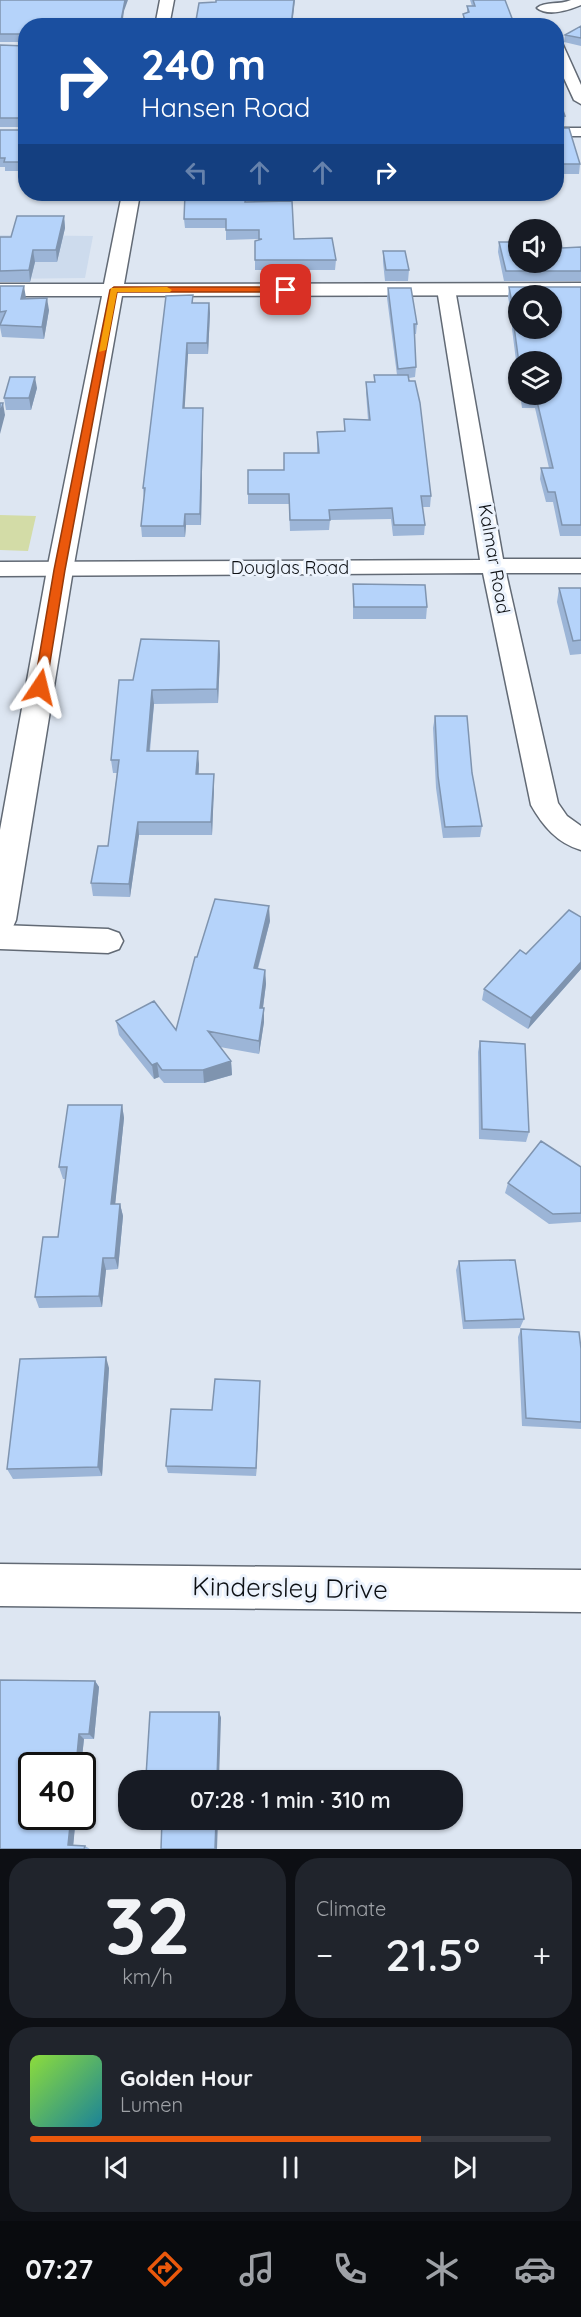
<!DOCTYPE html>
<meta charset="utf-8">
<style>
:root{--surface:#171b24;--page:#20242c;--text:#f1f3f6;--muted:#9ea1a6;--line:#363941;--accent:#ea580c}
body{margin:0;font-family:Quicksand,sans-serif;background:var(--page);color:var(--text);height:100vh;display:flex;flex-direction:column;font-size:22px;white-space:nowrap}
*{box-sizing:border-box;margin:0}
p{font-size:20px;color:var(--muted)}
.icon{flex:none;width:33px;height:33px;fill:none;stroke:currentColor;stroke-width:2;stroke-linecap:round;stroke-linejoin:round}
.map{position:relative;height:1849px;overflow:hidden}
.sheet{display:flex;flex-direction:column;gap:9px;padding:9px;background:#0d0f14;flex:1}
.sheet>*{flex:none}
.banner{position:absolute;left:18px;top:18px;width:546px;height:183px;border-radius:24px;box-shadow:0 2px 4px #0004;background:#1a4fa0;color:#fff;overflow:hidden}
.tools{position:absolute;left:508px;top:219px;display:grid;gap:12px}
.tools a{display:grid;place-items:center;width:54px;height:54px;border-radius:50%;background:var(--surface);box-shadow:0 2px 4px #0004;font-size:30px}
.speed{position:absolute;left:18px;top:1752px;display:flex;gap:12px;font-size:30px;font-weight:700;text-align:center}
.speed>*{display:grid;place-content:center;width:78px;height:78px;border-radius:50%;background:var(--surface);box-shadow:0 2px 4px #0004;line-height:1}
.speed .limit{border:3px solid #111;border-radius:9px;background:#fff;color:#111}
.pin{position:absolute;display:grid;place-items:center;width:51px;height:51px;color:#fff;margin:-26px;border-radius:12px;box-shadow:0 3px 9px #0006}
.me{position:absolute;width:66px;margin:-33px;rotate:10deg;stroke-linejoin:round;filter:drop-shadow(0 0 4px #0008)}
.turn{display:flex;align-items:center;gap:21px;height:126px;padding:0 24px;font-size:27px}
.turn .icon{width:78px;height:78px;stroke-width:2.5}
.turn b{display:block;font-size:42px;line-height:51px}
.lanes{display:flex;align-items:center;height:57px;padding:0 24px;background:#0003;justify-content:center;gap:30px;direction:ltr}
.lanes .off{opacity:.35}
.big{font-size:45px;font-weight:600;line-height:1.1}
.sheet .widget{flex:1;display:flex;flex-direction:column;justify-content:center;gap:9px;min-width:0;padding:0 21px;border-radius:24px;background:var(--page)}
.sheet .dial{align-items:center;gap:0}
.dial b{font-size:78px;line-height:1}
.song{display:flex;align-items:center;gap:18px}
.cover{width:72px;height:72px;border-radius:9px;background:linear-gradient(135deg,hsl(90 70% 55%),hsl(190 70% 35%))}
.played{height:6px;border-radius:3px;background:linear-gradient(90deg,var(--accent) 75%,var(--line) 75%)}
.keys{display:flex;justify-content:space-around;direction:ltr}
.heat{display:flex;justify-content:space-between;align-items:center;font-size:33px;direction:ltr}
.sheet .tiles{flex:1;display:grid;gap:9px;grid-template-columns:1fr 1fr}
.widget:last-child{grid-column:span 2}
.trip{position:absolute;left:118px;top:1770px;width:345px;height:60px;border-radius:24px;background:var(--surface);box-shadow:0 2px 4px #0004;font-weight:600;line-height:60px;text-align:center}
.menu{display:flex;height:96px;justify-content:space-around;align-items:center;background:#090b0e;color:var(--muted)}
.menu .icon{width:42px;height:42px}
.menu .active{color:var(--accent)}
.menu b{font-size:27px;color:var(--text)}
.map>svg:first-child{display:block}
.built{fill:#cddbed}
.green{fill:#d3dca7}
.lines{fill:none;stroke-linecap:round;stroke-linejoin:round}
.street-casing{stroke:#626a75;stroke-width:3}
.secondary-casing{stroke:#626a75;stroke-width:3}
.street{fill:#fff;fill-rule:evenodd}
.secondary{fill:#fff;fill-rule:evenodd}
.wall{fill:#9cb5d7}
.shaded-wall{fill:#7f94af}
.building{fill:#b5d3fa;stroke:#7f94af;stroke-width:1.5;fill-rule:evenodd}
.route{fill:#ea580c;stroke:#983908;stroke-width:1.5}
.slow{fill:#f59e0b}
.labels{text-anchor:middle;stroke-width:6;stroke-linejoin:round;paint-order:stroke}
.far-street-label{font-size:18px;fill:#0d1014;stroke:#ecf3fd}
.near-street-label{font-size:26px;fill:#0d1014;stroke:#ecf3fd}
</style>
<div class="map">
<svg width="581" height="1849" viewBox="0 0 581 1849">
<rect width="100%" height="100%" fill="#dde6f2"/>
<path class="built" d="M0,235L93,236L85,278L0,279Z"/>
<path class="green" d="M0,515L36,516L28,551L0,550Z"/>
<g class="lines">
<defs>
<path id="street" d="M571,0H581V5C569,10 548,17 537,8C545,1 560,5 571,0Z
M556,41L563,45L581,85V104L574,100L556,61Z
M556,128H581V136H556Z
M446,284L452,285L455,289L503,559H581V573H506L558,803L567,816L581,826V850C557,843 543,826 531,805L483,573L0,576V562L480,560L437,289L440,285Z
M0,925L108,929L119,933L123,941L119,949L108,953L0,949Z
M0,1564L581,1570V1612L0,1606Z"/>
<path id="secondary" d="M160,0H174L169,26H155Z
M122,194H140L124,284L581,283V295L122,296L73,570L16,920L12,929L0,933V830L47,570L102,296H0V284H104Z"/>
</defs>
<use href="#street" class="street-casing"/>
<use href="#secondary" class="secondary-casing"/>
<use href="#street" class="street"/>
<use href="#secondary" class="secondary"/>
</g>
<path class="wall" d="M0,0L124,11L26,26V42H0Z
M470,0H505L515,26L463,24V14L467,13V6H472Z
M581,26V46L564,42L565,35Z
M26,43V127H0V45L25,46Z
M556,99L565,116L564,126H556Z
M26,127V171H5V167H0V130H25Z
M556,128L580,164L579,174H556Z
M247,194L246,202L294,239L336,260L335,270H255V241L259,239L226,240V228H185L184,219Z
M64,216L65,228L57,262H35L30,282H0V237H11Z
M499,242L562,248L581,247V281H504L498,252Z
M383,251L409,270L408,281H385L383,262Z
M0,286L49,310L44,339L2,337L0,327Z
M509,287H581V536H560L553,502H546L540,479L541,468H549L535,408H522L520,394H552L519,362V384L512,329L513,322L508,297Z
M388,288L417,324L416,334H414L416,367L415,377L409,378L431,496L430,507H422L425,525L424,535L393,536L391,519L330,520L329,530L290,531L289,504H248V494L284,470L317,453V432L344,431V419L368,420L366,392V382H374V375H397L387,298Z
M193,295V303H209L210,313L208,354H188L184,408L203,419L201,525H186L185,537H142L141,526L144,499L143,488Z
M37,388L31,410H6L4,398Z
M353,584L427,607L426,619H353Z
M559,588H581V654L570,655L557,602Z
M219,641L220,655L218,703L154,704L150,751L199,764L198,774H214V787L212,835H139L130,897L93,896L91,883L108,846L117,773H113L111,760L133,680Z
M435,716L472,773L482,826L480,837L443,838L436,788L433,728Z
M581,917V969L528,1029L482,1000L484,989L526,954Z
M270,921L258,969L265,970L266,984L263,1008L264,1022L259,1054L220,1047L231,1061L232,1075L204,1083H164L159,1077L154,1079L119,1035L116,1021L176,1030L197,957Z
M480,1041L529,1132L526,1142L479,1139L478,1052Z
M122,1105L124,1118L115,1204H120L123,1216L118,1269L106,1270L102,1307L39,1308L35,1297L58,1237L66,1179H63L59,1167Z
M581,1167V1222L549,1224L505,1193L508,1183Z
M459,1261L524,1319L520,1328L463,1329L456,1270Z
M521,1329L581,1349V1429L522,1426L518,1337Z
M109,1368L102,1476L13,1479L7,1469Z
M260,1381L256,1476L168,1473L166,1466Z
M0,1680L95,1681L99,1687L94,1739H84L81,1766H32V1816H76L73,1845L85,1846L90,1849H0Z
M219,1712L221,1718L164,1780H149L146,1776Z"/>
<path class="shaded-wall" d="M125,0H128L124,11L122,26H120Z
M294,0H295L292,26H291Z
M64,216L65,228L57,262L56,250Z
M33,250L35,262L30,282L29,270Z
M24,286L26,298L21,299Z
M47,298L49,310L44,339L42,327Z
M209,303L210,313L208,354L207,343Z
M187,343L188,354L184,419L183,408Z
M35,377L37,388L31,410L29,398Z
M3,403L5,415L0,434V414Z
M203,408V419L201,525L200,514Z
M185,514L186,525L185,537L184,526Z
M219,641L220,655L218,703L217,689Z
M152,690L154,704L148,764L147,751Z
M198,751L199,764L198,787L196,774Z
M214,774V787L212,835L211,822Z
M138,822L139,835L130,897L129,884Z
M269,906L270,921L254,982V968Z
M581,962V969L528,1029L531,1018Z
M265,970L266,984L261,1022L260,1008Z
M264,1008V1022L259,1054V1041Z
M231,1061L232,1075L204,1083L203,1070Z
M157,1063L159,1077L154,1079L152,1065Z
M122,1105L124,1118L114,1216L111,1204Z
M120,1204L123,1216L118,1269L115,1258Z
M103,1258L106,1270L102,1307L99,1296Z
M106,1357L109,1368L102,1476L98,1467Z
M260,1381V1389L256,1476V1468Z
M95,1681L99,1687L94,1739L89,1734Z
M219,1712L221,1718L219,1780H217Z
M79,1734L84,1739L81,1766H76Z
M71,1816H76L73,1848L68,1845Z
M216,1820H218L217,1849H215Z"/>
<path class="building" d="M0,0H125L120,26H26V34H0Z
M216,0H294L291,26H195L199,3L216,2Z
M473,0H505L515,26H461V24H466L463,14L469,12L467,6H475Z
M581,26V38L565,35Z
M26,43V119L25,118H0V45L25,46Z
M556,99H559L565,116L556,117Z
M26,127V162H4L5,158H0V130H25Z
M556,128H569L580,164H556Z
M185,194H246L245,202L292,201L294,239L332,238L336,260H255V241L262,239H259V230H226V219H184Z
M17,216H64L56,250H33L29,270L0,271V237H11Z
M499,242H519V262H552V243H561L562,248L581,247V271H506Z
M383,251H405L409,270H386Z
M0,286H24L21,299L47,298L42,327L0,325L6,311L0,312Z
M509,287H581V525H562L555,492H548L541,468H553L536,397H524L523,394H552V362H519V363L513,319H515ZM519,296H552V328H519Z
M388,288H411L417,324H414L416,367L398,369Z
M193,295L192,303H209L207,343H187L183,408H203L200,514H185L184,526H141L145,488H143L166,296Z
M374,375H408L409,381H415L420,403L431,496H421L425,525H394L392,508L329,510L330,520H290L289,494H248V470H284V453H319L317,432L345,431L344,419L370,420L366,382H375Z
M10,377H35L29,398H4Z
M0,403H3L0,414Z
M353,584L425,585L427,607H354Z
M559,588H581V640L573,641Z
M141,639L219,641L217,689L152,690L147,751H198L196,774H214L211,822H138L129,884L91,883L98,846H108L119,760H111L119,680H133Z
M435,716H467L472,773L482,826L445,827L438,776Z
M215,899L269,906L254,968L265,970L260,1008H264L259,1041L208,1031L231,1061L203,1070H162L157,1063L152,1065L116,1021L154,1001L176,1030L195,957H197Z
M569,910L581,917V962L531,1018L484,989L520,950L526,954Z
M480,1041L525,1044L529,1132L482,1129Z
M68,1105H122L111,1204H120L115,1258H103L99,1296L35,1297L43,1237H58L67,1167H59Z
M541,1141L581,1167V1213L553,1214L508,1183Z
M515,1260L524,1319L465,1321L459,1261Z
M521,1329L579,1332L581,1349V1422L526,1418Z
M106,1357L98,1467L7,1469L20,1359Z
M215,1379L260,1381L256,1468L166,1466L171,1409L212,1410Z
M0,1680L95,1681L89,1734H79L76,1766H32V1816H71L68,1845L85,1846L84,1849H0Z
M150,1712H219L217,1780H164L165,1776H146Z
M162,1820H216L215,1849H161Z"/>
<path class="route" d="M286,287L289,288V292H117L65,570L46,687L40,690L36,689L34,687L54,570L110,290L114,287Z"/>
<path class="slow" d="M167,287L172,290L170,292H117L106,350L99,352L111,288Z"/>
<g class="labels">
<g class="far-street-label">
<text transform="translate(494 559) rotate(80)" y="6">Kalmar Road</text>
<text x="290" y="574">Douglas Road</text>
</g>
<g class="near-street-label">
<text transform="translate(290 1588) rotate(1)" y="9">Kindersley Drive</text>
</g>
</g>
</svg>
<div class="tools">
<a><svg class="icon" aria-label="sound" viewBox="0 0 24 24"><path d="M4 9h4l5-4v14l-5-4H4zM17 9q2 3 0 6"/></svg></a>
<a><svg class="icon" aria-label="search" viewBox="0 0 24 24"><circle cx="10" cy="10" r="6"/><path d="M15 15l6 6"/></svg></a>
<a><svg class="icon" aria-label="layers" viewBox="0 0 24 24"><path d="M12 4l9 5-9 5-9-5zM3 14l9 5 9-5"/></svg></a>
</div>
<div class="speed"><div class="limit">40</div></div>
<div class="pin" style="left:286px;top:290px;background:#d93025"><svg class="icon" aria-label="arrive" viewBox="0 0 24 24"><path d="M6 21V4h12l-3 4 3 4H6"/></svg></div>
<svg class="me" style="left:40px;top:687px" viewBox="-20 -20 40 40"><path d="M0-17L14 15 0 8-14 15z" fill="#ea580c" stroke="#fff" stroke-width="4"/></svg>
<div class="trip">07:28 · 1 min · 310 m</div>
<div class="banner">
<div class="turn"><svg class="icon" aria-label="right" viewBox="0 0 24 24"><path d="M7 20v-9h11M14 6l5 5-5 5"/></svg><div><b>240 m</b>Hansen Road</div></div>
<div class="lanes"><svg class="icon off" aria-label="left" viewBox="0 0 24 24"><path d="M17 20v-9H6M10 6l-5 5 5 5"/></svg><svg class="icon off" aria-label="ahead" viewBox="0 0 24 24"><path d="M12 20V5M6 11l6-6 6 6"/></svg><svg class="icon off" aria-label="ahead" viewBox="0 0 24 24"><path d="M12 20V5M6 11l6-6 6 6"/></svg><svg class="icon" aria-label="right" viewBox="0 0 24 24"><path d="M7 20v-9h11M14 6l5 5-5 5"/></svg></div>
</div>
</div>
<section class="sheet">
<div class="tiles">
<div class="widget dial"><b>32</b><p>km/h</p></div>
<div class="widget"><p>Climate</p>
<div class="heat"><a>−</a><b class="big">21.5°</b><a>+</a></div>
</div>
<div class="widget">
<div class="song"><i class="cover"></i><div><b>Golden Hour</b><p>Lumen</p></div></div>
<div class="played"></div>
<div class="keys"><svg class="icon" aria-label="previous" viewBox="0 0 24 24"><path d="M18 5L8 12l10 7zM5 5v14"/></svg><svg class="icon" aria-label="pause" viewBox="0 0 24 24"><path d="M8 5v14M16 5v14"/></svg><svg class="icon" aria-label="next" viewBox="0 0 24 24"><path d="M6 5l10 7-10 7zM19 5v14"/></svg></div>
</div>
</div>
</section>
<nav class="menu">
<b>07:27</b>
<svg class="icon active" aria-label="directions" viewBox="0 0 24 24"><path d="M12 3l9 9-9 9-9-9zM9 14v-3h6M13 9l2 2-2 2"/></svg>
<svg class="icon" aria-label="music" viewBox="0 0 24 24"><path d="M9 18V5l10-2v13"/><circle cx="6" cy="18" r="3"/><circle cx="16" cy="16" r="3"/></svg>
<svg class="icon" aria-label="phone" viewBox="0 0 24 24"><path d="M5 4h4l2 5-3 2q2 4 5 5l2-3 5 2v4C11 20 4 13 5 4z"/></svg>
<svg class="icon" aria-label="climate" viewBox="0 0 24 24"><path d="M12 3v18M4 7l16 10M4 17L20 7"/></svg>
<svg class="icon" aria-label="car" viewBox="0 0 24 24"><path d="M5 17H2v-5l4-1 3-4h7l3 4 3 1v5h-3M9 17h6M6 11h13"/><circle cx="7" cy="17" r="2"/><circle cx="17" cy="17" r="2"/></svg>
</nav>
